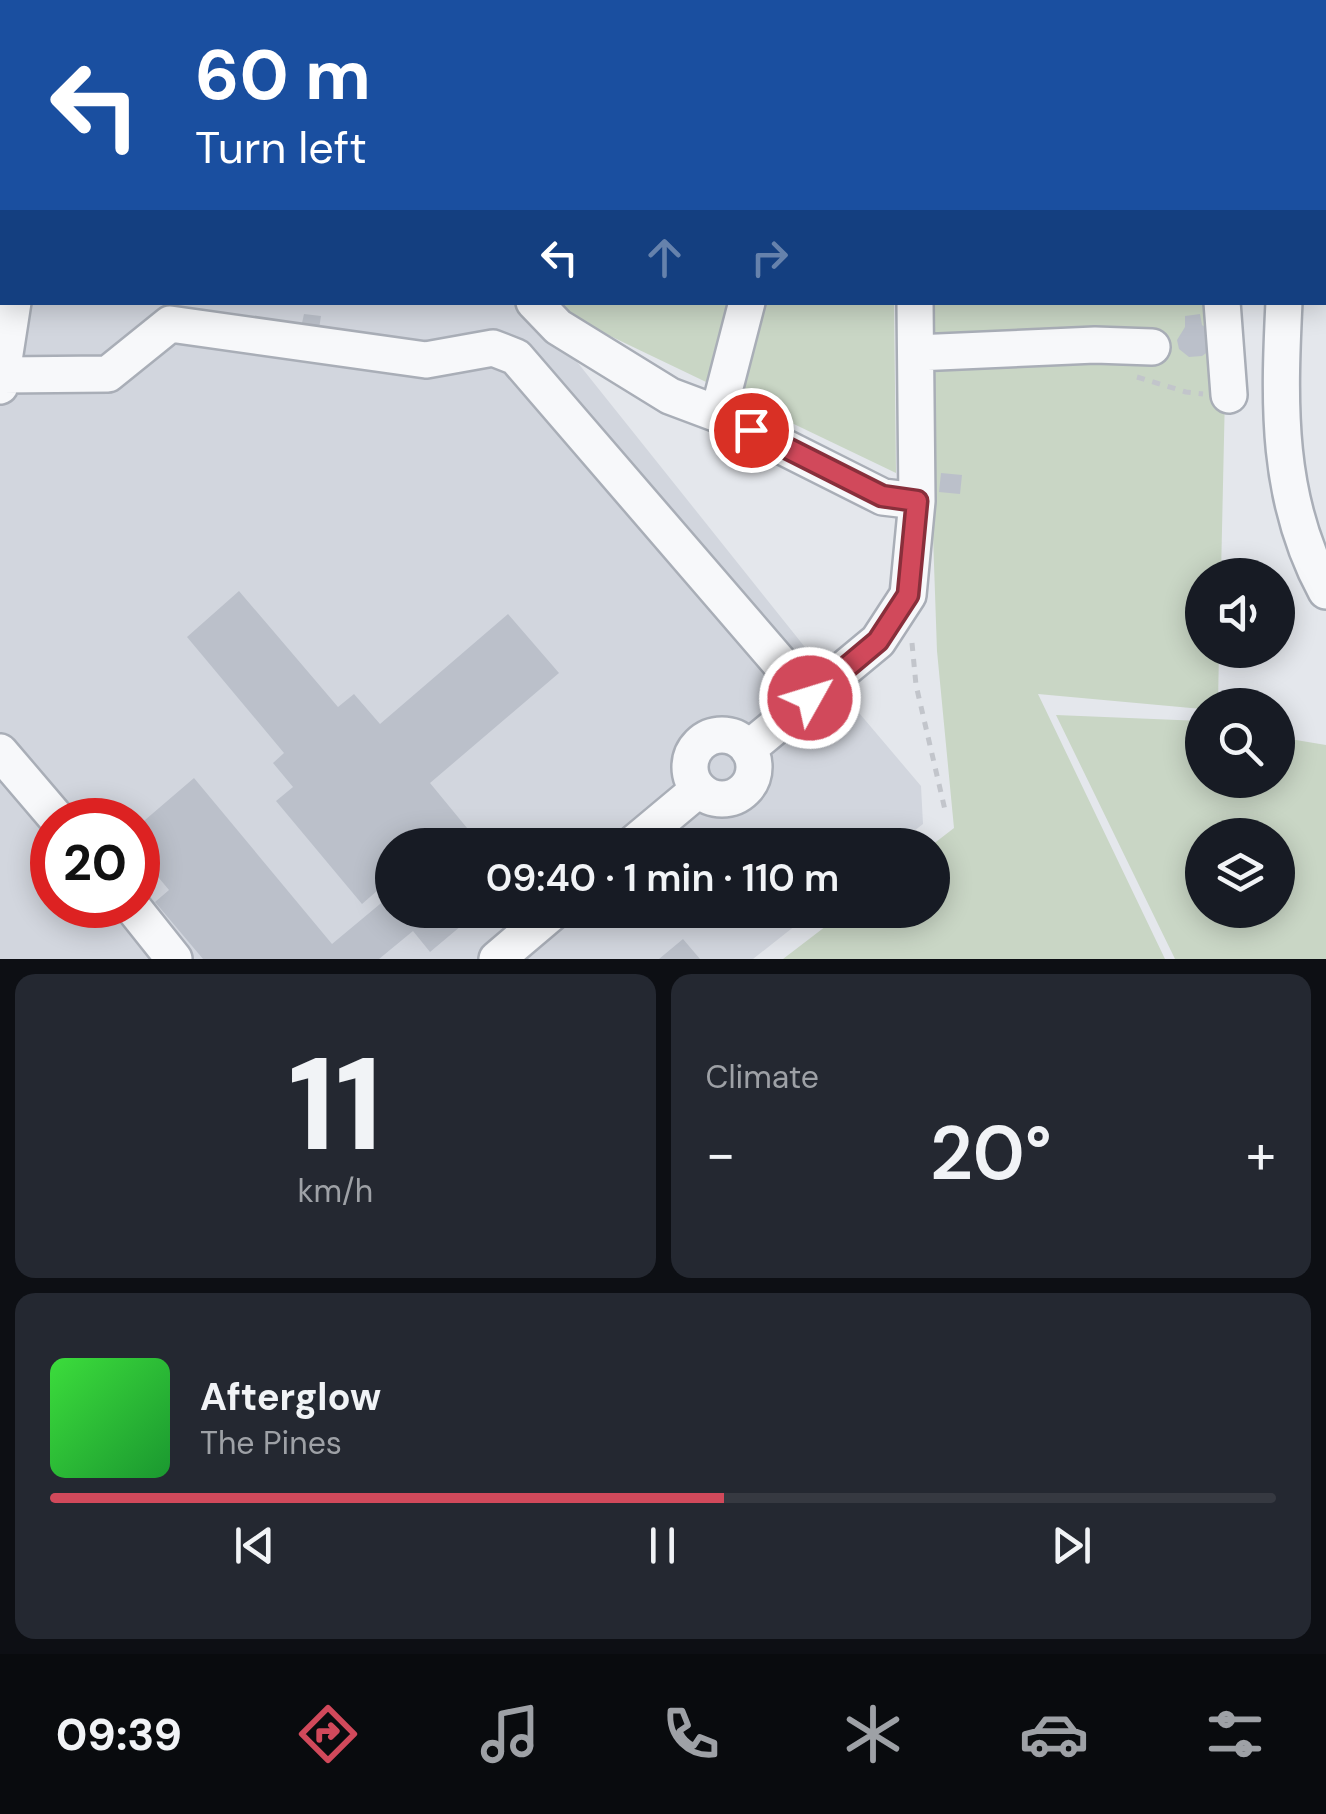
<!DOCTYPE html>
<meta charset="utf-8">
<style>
:root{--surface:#171b24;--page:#242831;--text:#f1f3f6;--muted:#9ea1a6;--line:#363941;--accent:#d1495b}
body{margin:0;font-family:"DM Sans",sans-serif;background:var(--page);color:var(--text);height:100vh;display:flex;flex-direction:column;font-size:38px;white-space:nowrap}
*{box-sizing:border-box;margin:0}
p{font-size:32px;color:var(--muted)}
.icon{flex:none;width:55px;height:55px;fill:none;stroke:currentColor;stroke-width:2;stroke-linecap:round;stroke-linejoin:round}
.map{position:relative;height:959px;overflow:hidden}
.sheet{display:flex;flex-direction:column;gap:15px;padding:15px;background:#0d0f14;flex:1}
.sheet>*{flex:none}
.top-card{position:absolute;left:0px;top:0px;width:1328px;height:305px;box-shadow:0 5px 25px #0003;background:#1a4fa0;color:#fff;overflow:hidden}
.fabs{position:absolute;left:1185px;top:558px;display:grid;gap:20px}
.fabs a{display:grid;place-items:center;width:110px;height:110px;border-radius:50%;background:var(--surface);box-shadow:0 5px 25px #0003;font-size:50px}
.speed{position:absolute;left:30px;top:798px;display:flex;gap:20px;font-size:50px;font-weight:700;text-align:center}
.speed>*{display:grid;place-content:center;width:130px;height:130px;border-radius:50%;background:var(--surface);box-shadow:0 5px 25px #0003;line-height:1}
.speed .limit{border:15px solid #d22;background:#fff;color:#111}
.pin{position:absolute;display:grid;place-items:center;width:85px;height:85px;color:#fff;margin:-42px;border:5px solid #fff;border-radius:50%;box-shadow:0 2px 10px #0007}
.me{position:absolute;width:110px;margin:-55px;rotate:51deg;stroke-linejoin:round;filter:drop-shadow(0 0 8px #0008)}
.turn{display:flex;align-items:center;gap:35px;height:210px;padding:0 30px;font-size:45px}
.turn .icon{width:130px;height:130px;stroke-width:2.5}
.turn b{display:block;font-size:70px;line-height:85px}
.lanes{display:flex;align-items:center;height:95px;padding:0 30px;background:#0003;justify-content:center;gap:50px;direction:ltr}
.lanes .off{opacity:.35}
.big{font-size:75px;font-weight:600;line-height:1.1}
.sheet .widget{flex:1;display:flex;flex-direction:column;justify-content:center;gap:15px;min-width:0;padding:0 35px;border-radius:20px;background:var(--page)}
.sheet .dial{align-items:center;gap:0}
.dial b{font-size:130px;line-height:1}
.song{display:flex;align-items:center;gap:30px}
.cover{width:120px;height:120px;border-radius:15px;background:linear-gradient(135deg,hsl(120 70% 55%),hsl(130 70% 35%))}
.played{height:10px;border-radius:5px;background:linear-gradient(90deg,var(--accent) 55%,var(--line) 55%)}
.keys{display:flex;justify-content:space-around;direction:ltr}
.heat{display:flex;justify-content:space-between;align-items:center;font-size:55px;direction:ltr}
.sheet .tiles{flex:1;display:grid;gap:15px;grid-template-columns:1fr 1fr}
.widget:last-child{grid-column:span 2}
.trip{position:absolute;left:375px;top:828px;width:575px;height:100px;border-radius:50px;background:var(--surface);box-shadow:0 5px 25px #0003;font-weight:600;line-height:100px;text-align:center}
.tabs{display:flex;height:160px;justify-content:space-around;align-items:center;background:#090b0e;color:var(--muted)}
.tabs .icon{width:70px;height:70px}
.tabs .selected{color:var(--accent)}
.tabs b{font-size:45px;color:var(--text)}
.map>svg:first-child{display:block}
.built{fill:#d2d6de;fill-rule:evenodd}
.green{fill:#c9d6c5;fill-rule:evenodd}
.building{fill:#bbc0ca}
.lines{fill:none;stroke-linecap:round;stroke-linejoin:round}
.minor-casing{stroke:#a9aeb7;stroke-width:40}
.path{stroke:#c2c5cb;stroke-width:5;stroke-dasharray:8 8;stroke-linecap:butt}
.minor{stroke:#f7f8fa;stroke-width:35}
.route-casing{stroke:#882f3b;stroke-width:25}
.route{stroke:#d1495b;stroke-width:18}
</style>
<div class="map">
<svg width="1326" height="959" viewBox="0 0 1326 959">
<rect width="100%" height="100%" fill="#e4e7ec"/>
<path class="built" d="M0,148L2,302L530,303L832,681L921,786L923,824L896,845H392V910H815L753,959H0ZM52,820H138V905H52Z"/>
<path class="green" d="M151,0H892V2H150Z
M918,0H1245V2Z
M550,303H894L896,473L558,311Z
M925,303H1227L1221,575H1202V650H1219L1218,705H1202V709L1038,694L1165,959H783L847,910H932V845L954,828L937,651Z
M1056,715L1202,721V780H1278V737L1326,745V959H1175ZM1278,835V910H1202V835Z"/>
<path class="building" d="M304,314L321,316L318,335L300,332Z
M1200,314L1202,325L1209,330V351L1202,356L1189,357L1179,349L1177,340L1185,327V316Z
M941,473L962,475L960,494L939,492Z
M239,591L338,707L354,694L380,724L508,614L559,673L430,783L481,845H392V910H480L430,952L413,931L379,959H203L155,902L169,890L138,853V826L194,778L332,944L386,899L378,890L362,904L276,801L293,787L273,763L284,753L187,637Z
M683,939L700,959H659Z"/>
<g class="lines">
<defs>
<path id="minor" d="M336,0V2
M909,0V2
M209,2V0
M527,2V0
M1105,2V0
M1245,2V0
M1325,2V0
M0,7L2,14
M1325,261H1326
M534,302L558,327L670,396L718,414L883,497L917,501
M1222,302L1229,395
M1284,302C1279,404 1276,499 1326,591
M916,353L1095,345L1152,347
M3,375L108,374L170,324L426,360L493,348L516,357L810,698
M0,386L13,302
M718,414L747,302
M690 767a32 32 0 1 1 64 0a32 32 0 1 1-64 0Z
M748,749L878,641L908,595L917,501L915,302
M0,752L58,820
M632,845L699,789
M131,905L174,959
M497,959L555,910"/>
</defs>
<use href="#minor" class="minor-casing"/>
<path class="path" d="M0,101L2,103
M1137,377L1186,392L1203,394
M912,643L916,685L945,810"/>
<use href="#minor" class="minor"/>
</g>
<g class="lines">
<defs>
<path id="route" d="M751,430L882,496L917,501L908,595L878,641L810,698"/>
</defs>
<use href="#route" class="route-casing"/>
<use href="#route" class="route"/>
</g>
</svg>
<div class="fabs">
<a><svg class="icon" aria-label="sound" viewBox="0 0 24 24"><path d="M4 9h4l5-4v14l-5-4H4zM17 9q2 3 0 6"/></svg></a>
<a><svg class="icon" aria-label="search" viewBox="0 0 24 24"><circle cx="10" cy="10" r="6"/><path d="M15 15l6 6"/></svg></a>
<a><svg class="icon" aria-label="layers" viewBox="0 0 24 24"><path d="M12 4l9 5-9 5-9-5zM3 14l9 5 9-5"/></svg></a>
</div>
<div class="speed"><div class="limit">20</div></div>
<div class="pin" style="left:751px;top:430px;background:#d93025"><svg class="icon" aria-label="arrive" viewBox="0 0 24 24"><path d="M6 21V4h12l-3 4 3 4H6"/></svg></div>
<svg class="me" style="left:810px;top:698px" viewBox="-20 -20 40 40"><circle r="17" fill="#d1495b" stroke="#fff" stroke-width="3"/><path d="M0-11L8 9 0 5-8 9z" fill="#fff"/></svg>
<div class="trip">09:40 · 1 min · 110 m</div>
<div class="top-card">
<div class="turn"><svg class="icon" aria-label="left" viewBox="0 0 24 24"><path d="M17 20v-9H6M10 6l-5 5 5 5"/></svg><div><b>60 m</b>Turn left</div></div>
<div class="lanes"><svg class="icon" aria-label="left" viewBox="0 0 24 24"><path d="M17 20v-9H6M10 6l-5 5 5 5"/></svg><svg class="icon off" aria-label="ahead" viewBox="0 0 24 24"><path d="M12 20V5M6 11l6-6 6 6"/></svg><svg class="icon off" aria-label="right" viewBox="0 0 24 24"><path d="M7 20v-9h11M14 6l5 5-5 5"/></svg></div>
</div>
</div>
<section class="sheet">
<div class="tiles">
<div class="widget dial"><b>11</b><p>km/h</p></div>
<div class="widget"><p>Climate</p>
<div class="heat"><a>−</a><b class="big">20°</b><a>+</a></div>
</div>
<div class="widget">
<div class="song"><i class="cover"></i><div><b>Afterglow</b><p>The Pines</p></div></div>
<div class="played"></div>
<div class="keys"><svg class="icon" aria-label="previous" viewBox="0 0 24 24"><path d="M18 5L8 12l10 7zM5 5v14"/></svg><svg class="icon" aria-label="pause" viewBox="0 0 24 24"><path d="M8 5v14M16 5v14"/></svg><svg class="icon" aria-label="next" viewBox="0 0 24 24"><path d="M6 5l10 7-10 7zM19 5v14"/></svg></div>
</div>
</div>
</section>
<nav class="tabs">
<b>09:39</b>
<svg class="icon selected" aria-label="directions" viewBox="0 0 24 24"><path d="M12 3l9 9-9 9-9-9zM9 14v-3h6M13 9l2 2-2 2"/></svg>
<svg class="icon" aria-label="music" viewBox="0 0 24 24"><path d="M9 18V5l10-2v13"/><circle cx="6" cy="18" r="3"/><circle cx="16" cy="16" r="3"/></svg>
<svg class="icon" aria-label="phone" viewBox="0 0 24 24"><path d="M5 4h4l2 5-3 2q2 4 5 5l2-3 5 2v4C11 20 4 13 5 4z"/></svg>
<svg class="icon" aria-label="climate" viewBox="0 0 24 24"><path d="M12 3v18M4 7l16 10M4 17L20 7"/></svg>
<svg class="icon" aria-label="car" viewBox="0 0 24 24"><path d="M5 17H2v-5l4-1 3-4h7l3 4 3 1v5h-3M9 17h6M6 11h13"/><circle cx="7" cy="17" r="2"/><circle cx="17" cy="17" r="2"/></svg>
<svg class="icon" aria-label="filters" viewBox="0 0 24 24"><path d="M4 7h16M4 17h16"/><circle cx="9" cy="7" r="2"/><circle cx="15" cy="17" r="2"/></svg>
</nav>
